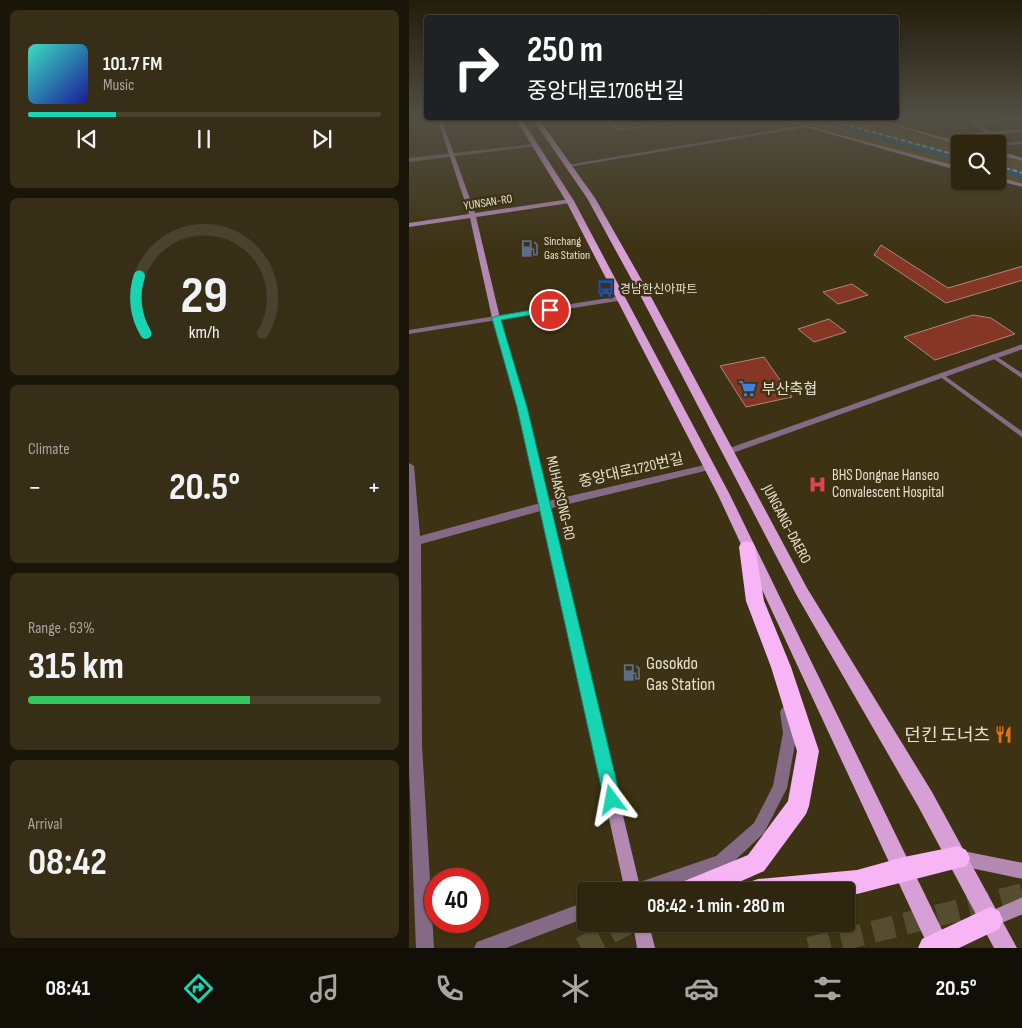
<!DOCTYPE html>
<meta charset="utf-8">
<style>
:root{--surface:#2e260e;--page:#362e17;--text:#f1f3f6;--muted:#a7a59e;--line:#49432e;--accent:#17d5b2}
body{margin:0;font-family:"Sofia Sans Condensed","Noto Sans KR",sans-serif;background:var(--page);color:var(--text);height:100vh;display:flex;flex-direction:column;font-size:19px;white-space:nowrap}
*{box-sizing:border-box;margin:0}
p{font-size:16px;color:var(--muted)}
.icon{flex:none;width:28px;height:28px;fill:none;stroke:currentColor;stroke-width:2;stroke-linecap:round;stroke-linejoin:round}
.map{position:relative;flex:1;overflow:hidden}
.panel{display:flex;flex-direction:column;gap:10px;padding:10px;background:#191508;width:409px}
.panel>*{flex:none}
.hud{position:absolute;left:15px;top:15px;width:475px;height:105px;border-radius:5px;box-shadow:0 1px 4px #0004,0 0 0 1px var(--line);background:#202124;color:#fff;overflow:hidden}
.buttons{position:absolute;left:542px;top:135px;display:grid;gap:10px}
.buttons a{display:grid;place-items:center;width:55px;height:55px;border-radius:5px;background:var(--surface);box-shadow:0 1px 4px #0004,0 0 0 1px var(--line);font-size:25px}
.speed{position:absolute;left:15px;top:868px;display:flex;gap:10px;font-size:25px;font-weight:700;text-align:center}
.speed>*{display:grid;place-content:center;width:65px;height:65px;border-radius:50%;background:var(--surface);box-shadow:0 1px 4px #0004,0 0 0 1px var(--line);line-height:1}
.speed .limit{border:8px solid #d22;background:#fff;color:#111}
.pin{position:absolute;display:grid;place-items:center;width:42px;height:42px;color:#fff;margin:-21px;border:2px solid #fff;border-radius:50%;box-shadow:0 1px 5px #0007}
.me{position:absolute;width:55px;margin:-28px;rotate:347deg;stroke-linejoin:round;filter:drop-shadow(0 0 4px #0008)}
.turn{display:flex;align-items:center;gap:18px;height:105px;padding:0 20px;font-size:22px}
.turn .icon{width:65px;height:65px;stroke-width:2.5}
.turn b{display:block;font-size:35px;line-height:42px}
.big{font-size:38px;font-weight:700;line-height:1.1}
.panel .card{flex:1;display:flex;flex-direction:column;justify-content:center;gap:8px;min-width:0;padding:0 18px;border-radius:8px;background:var(--page)}
.panel .dial{align-items:center;gap:0}
.dial svg{height:130px;overflow:visible;fill:none;stroke:var(--line);stroke-width:7;stroke-linecap:round;text-anchor:middle}
.dial text{fill:var(--text);stroke:none}
.song{display:flex;align-items:center;gap:15px}
.cover{width:60px;height:60px;border-radius:8px;background:linear-gradient(135deg,hsl(170 70% 55%),hsl(240 70% 35%))}
.played{height:5px;border-radius:2px;background:linear-gradient(90deg,var(--accent) 25%,var(--line) 25%)}
.keys{display:flex;justify-content:space-around;direction:ltr}
.heat{display:flex;justify-content:space-between;align-items:center;font-size:28px;direction:ltr}
.charge{height:8px;border-radius:4px;background:linear-gradient(90deg,#34c759 63%,var(--line) 0)}
.trip{position:absolute;left:168px;top:882px;width:278px;height:50px;border-radius:5px;background:var(--surface);box-shadow:0 1px 4px #0004,0 0 0 1px var(--line);font-weight:700;line-height:50px;text-align:center}
.dock{display:flex;height:80px;justify-content:space-around;align-items:center;background:#120f06;color:var(--muted)}
.dock .icon{width:35px;height:35px}
.dock .selected{color:var(--accent)}
.dock b{font-size:22px;color:var(--text)}
main{display:flex;flex:1;min-height:0}
.map>svg:first-child{display:block}
.green{fill:#65531e}
.water{fill:#205d86}
.building{fill:#853624;stroke:#ae887e}
.lines{fill:none;stroke-linecap:round;stroke-linejoin:round}
.highway-tunnel{stroke:#564c2f;stroke-width:22;stroke-dasharray:22 11;stroke-linecap:butt}
.lane{fill:#856a85;fill-rule:evenodd}
.street{fill:#856a85;fill-rule:evenodd}
.secondary{fill:#b389b2;fill-rule:evenodd}
.primary{fill:#d6a0d6;fill-rule:evenodd}
.highway{fill:#f7b5f6;fill-rule:evenodd}
.rail{stroke:#d2cbb8;stroke-width:2;stroke-dasharray:5 2.5;stroke-linecap:butt}
.route{fill:#17d5b2;stroke:#0f8a74}
.labels{text-anchor:middle;stroke-width:5;stroke-linejoin:round;paint-order:stroke}
.far-street-label{font-size:12px;fill:#e7e0cf;stroke:#3d3213}
.far-poi-label{font-size:12px;fill:#e7e0cf;stroke:#3d3213;text-anchor:start}
.poi-label{font-size:15px;fill:#e7e0cf;stroke:#3d3213;text-anchor:start}
.street-label{font-size:15px;fill:#e7e0cf;stroke:#3d3213}
.near-poi-label{font-size:18px;fill:#e7e0cf;stroke:#3d3213;text-anchor:start}
</style>
<main>
<section class="panel">
<div class="card">
<div class="song"><i class="cover"></i><div><b>101.7 FM</b><p>Music</p></div></div>
<div class="played"></div>
<div class="keys"><svg class="icon" aria-label="previous" viewBox="0 0 24 24"><path d="M18 5L8 12l10 7zM5 5v14"/></svg><svg class="icon" aria-label="pause" viewBox="0 0 24 24"><path d="M8 5v14M16 5v14"/></svg><svg class="icon" aria-label="next" viewBox="0 0 24 24"><path d="M6 5l10 7-10 7zM19 5v14"/></svg></div>
</div>
<div class="card dial"><svg viewBox="0 0 100 80">
<path d="M14 69A42 42 0 1 1 86 69"/>
<path d="M14 69A42 42 0 0 1 10 34" stroke="#17d5b2"/>
<text x="50" y="56" font-size="32" font-weight="700">29</text>
<text x="50" y="72" font-size="11">km/h</text>
</svg></div>
<div class="card"><p>Climate</p>
<div class="heat"><a>−</a><b class="big">20.5°</b><a>+</a></div>
</div>
<div class="card"><p>Range · 63%</p><b class="big">315 km</b><div class="charge"></div></div>
<div class="card"><p>Arrival</p><b class="big">08:42</b></div>
</section>
<div class="map">
<svg width="614" height="948" viewBox="0 0 614 948">
<rect width="100%" height="100%" fill="#3d3213"/>
<path class="green" d="M376,118H452L551,145V168Z
M589,155L613,161V185L589,178Z"/>
<path class="water" d="M394,118H415L551,153V163Z
M589,163L613,170V179L589,173Z"/>
<path class="building" d="M472,245L539,288L614,266V280L537,303L465,255Z
M443,284L459,295L429,304L414,292Z
M564,315L582,318L606,334L526,360L495,337Z
M420,319L437,332L405,342L389,329Z
M355,357L383,397L337,407L311,366Z"/>
<g class="lines">
<path class="highway-tunnel" d="M172,948L218,924
M400,948L614,894"/>
<path class="lane" d="M187,118C197,117 203,123 210,129L285,119L284,118H287L290,120L209,131L198,122Z
M584,354L614,374V379L582,357L581,356Z
M532,373L614,432V438L530,376L529,375Z"/>
<path class="street" d="M614,117V119L568,123L581,132L614,129V132L534,139L532,138L576,132L561,123V121Z
M396,125L398,127L160,167L157,165Z
M614,141V144L589,146L588,144Z
M125,144L127,146L0,162V158Z
M212,296H215V300L0,334V330Z
M614,344V349L321,454H315L313,452L315,450Z
M0,463L5,466L11,536L135,502L300,464L305,467L300,470L135,510L12,544L13,745L25,948H7L0,771Z
M378,706L383,708L388,733L378,788L355,833L318,868L251,891H220L222,885L228,883L307,856L345,823L364,786L374,733L371,712L373,708Z
M176,902V918L97,948H65L68,942Z"/>
<path class="secondary" d="M28,118H32L66,213L161,199L164,201L161,203L67,217L91,318L117,407L232,891H216L109,407L83,318L61,218L0,227V223L60,214Z
M365,118H370L551,167V171Z
M459,118H464L557,144L551,145Z
M589,151L614,158V161L589,155Z
M589,177L614,184V187L589,181Z
M549,850L614,863V879L543,864L541,858L543,852Z
M614,897V914L581,928L575,926L573,920L575,914Z
M224,924H240L246,948H228Z"/>
<path class="primary" d="M106,118H112L165,201L321,495L542,948H520L309,495L157,201Z
M123,118H129L186,198L240,293L398,588L523,792L608,948H585L509,806L388,596L230,293L178,198Z"/>
<path class="highway" d="M338,541L344,543L346,547L355,601L382,667L410,751L400,806L397,814L355,871L310,891H270L273,882L339,855L379,801L388,751L362,667L337,601L330,547L332,543Z
M549,846L557,850L561,858L557,866L448,894L436,895V891H337L340,882L349,879L448,870L495,857Z
M581,907L590,911L594,920L590,929L550,948H509L513,939Z"/>
<path class="rail" d="M412,118L551,156
M589,166L614,173"/>
</g>
<linearGradient id="sky" x2="0" y2="1"><stop stop-color="#221c0a"/><stop offset="0.47" stop-color="#514f44"/><stop offset="1" stop-color="#514f44" stop-opacity="0"/></linearGradient>
<rect width="614" height="249" fill="url(#sky)"/>
<path class="route" d="M141,307L144,308V311L92,320L118,407L212,800L209,806L203,808L197,806L195,800L108,407L83,318L88,316Z"/>
<defs>
<symbol id="fuel-bare" viewBox="-9 -9 18 18"><path d="M-5.5-6h7V0h2V4h1.3V-2.5L3-4.5l.8-.8L6-3V5H2.5V1h-1V6h-7ZM-4.2-4.7v3.2H.2V-4.7Z" fill="#5c6f8a" stroke="#3d3213" stroke-width="2.5" paint-order="stroke"/></symbol>
<symbol id="bus-bare" viewBox="-9 -9 18 18"><path d="M-5-6H5V4H4V6H2V4H-2V6H-4V4H-5ZM-3.5-4V0h7V-4ZM-3.5 1.2v1.5H-2V1.2ZM2 1.2v1.5H3.5V1.2Z" fill="#1a4fb4" stroke="#3d3213" stroke-width="2.5" paint-order="stroke"/></symbol>
<symbol id="supermarket-bare" viewBox="-9 -9 18 18"><path d="M-6-5.5h2.5l.6 2H6L4.5 2H-2.5L-4.4-4H-6ZM-1.5 3.2a1.3 1.3 0 1 0 .1 0ZM3 3.2a1.3 1.3 0 1 0 .1 0Z" fill="#3f7fe0" stroke="#3d3213" stroke-width="2.5" paint-order="stroke"/></symbol>
<symbol id="hospital-bare" viewBox="-9 -9 18 18"><path d="M-5-5h3v3.5h4V-5h3V5h-3V1.5h-4V5h-3Z" fill="#e0444e" stroke="#3d3213" stroke-width="2.5" paint-order="stroke"/></symbol>
<symbol id="restaurant-bare" viewBox="-9 -9 18 18"><path d="M-5-6h1v4h1v-4h1v4h1v-4h1v5L-1.5 .5V6h-2V.5L-5-1ZM5-6V6H3V1.5H1.5Q1.5-4 5-6Z" fill="#e8710a" stroke="#3d3213" stroke-width="2.5" paint-order="stroke"/></symbol>
</defs>
<g fill-rule="evenodd">
<use href="#fuel-bare" x="108" y="236" width="25" height="25"/>
<use href="#bus-bare" x="184" y="276" width="25" height="25"/>
<use href="#supermarket-bare" x="326" y="376" width="25" height="25"/>
<use href="#hospital-bare" x="396" y="472" width="25" height="25"/>
<use href="#fuel-bare" x="210" y="660" width="25" height="25"/>
<use href="#restaurant-bare" x="582" y="722" width="25" height="25"/>
</g>
<g class="labels">
<g class="far-street-label">
<text transform="translate(79 202) rotate(-9)" y="4">YUNSAN-RO</text>
</g>
<g class="far-poi-label">
<text x="135" y="245">Sinchang<tspan x="135" dy="14">Gas Station</tspan></text>
<text x="211" y="293">경남한신아파트</text>
</g>
<g class="poi-label">
<text x="353" y="394">부산축협</text>
<text x="423" y="480">BHS Dongnae Hanseo<tspan x="423" dy="17">Convalescent Hospital</tspan></text>
</g>
<g class="street-label">
<text transform="translate(222 470) rotate(-13)" y="5">중앙대로1720번길</text>
<text transform="translate(152 498) rotate(77)" y="5">MUHAKSONG-RO</text>
<text transform="translate(378 524) rotate(62)" y="5">JUNGANG-DAERO</text>
</g>
<g class="near-poi-label">
<text x="237" y="669">Gosokdo<tspan x="237" dy="21">Gas Station</tspan></text>
<text x="581" y="741" text-anchor="end">던킨 도너츠</text>
</g>
</g>
</svg>
<div class="buttons">
<a><svg class="icon" aria-label="search" viewBox="0 0 24 24"><circle cx="10" cy="10" r="6"/><path d="M15 15l6 6"/></svg></a>
</div>
<div class="speed"><div class="limit">40</div></div>
<div class="pin" style="left:141px;top:310px;background:#d93025"><svg class="icon" aria-label="arrive" viewBox="0 0 24 24"><path d="M6 21V4h12l-3 4 3 4H6"/></svg></div>
<svg class="me" style="left:203px;top:800px" viewBox="-20 -20 40 40"><path d="M0-17L14 15 0 8-14 15z" fill="#17d5b2" stroke="#fff" stroke-width="4"/></svg>
<div class="trip">08:42 · 1 min · 280 m</div>
<div class="hud">
<div class="turn"><svg class="icon" aria-label="right" viewBox="0 0 24 24"><path d="M7 20v-9h11M14 6l5 5-5 5"/></svg><div><b>250 m</b>중앙대로1706번길</div></div>
</div>
</div>
</main>
<nav class="dock">
<b>08:41</b>
<svg class="icon selected" aria-label="directions" viewBox="0 0 24 24"><path d="M12 3l9 9-9 9-9-9zM9 14v-3h6M13 9l2 2-2 2"/></svg>
<svg class="icon" aria-label="music" viewBox="0 0 24 24"><path d="M9 18V5l10-2v13"/><circle cx="6" cy="18" r="3"/><circle cx="16" cy="16" r="3"/></svg>
<svg class="icon" aria-label="phone" viewBox="0 0 24 24"><path d="M5 4h4l2 5-3 2q2 4 5 5l2-3 5 2v4C11 20 4 13 5 4z"/></svg>
<svg class="icon" aria-label="climate" viewBox="0 0 24 24"><path d="M12 3v18M4 7l16 10M4 17L20 7"/></svg>
<svg class="icon" aria-label="car" viewBox="0 0 24 24"><path d="M5 17H2v-5l4-1 3-4h7l3 4 3 1v5h-3M9 17h6M6 11h13"/><circle cx="7" cy="17" r="2"/><circle cx="17" cy="17" r="2"/></svg>
<svg class="icon" aria-label="filters" viewBox="0 0 24 24"><path d="M4 7h16M4 17h16"/><circle cx="9" cy="7" r="2"/><circle cx="15" cy="17" r="2"/></svg>
<b>20.5°</b>
</nav>
